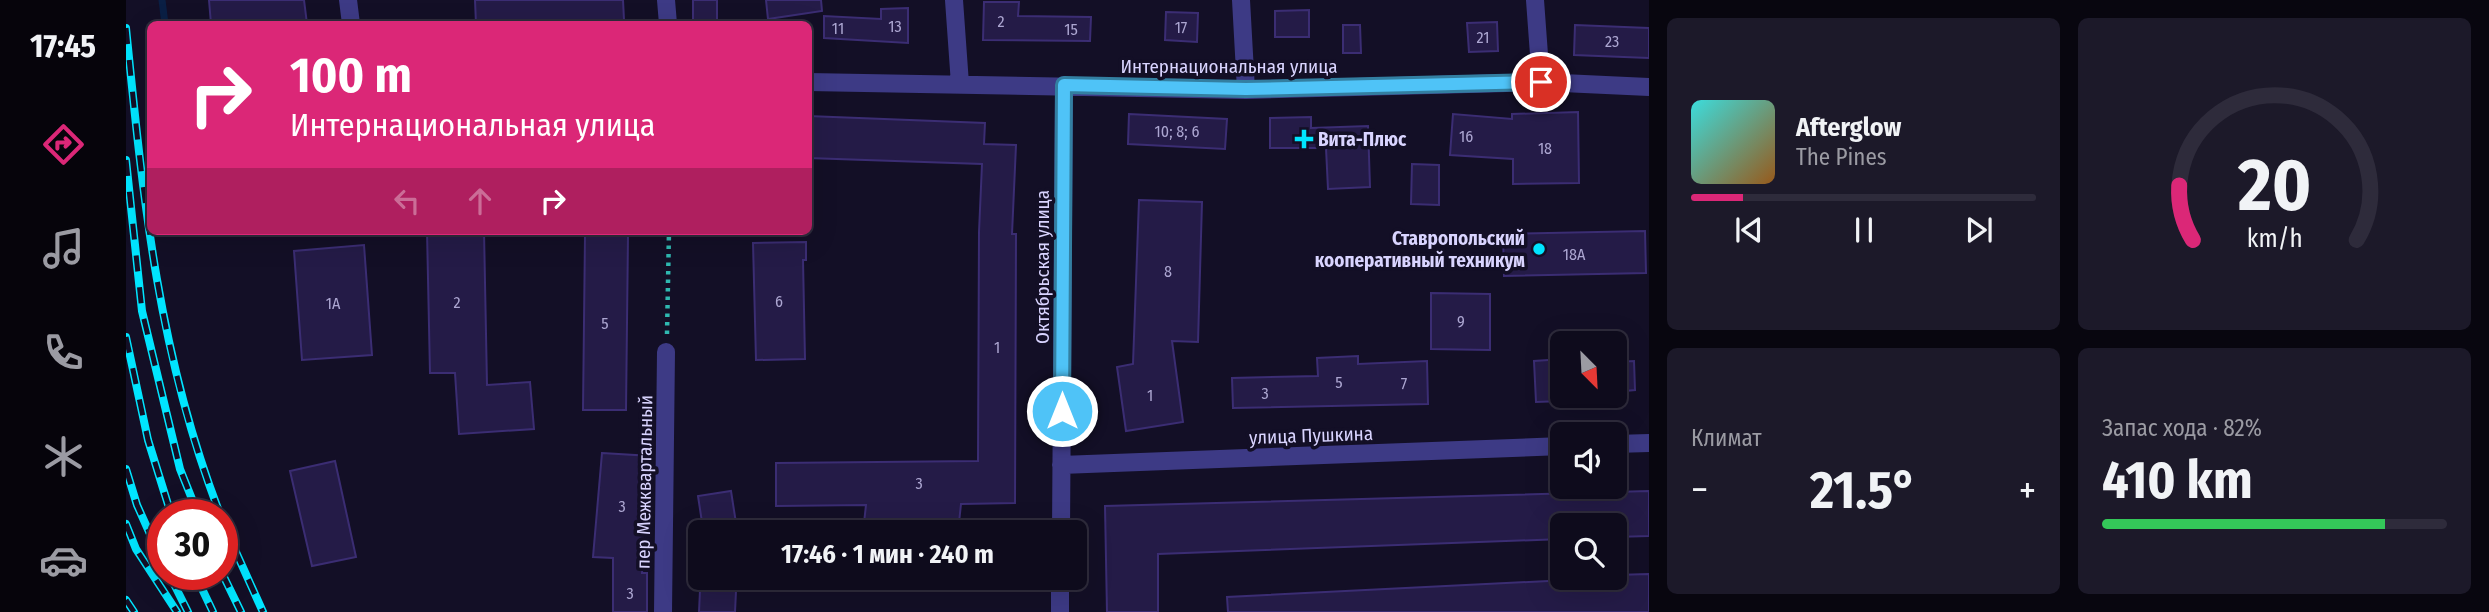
<!DOCTYPE html>
<html lang="ru">
<meta charset="utf-8">
<style>
:root{--surface:#0e0b1c;--page:#1c1929;--text:#f1f3f6;--muted:#9b9ba3;--line:#2e2b3b;--accent:#db2777}
body{margin:0;font-family:"Fira Sans Condensed",sans-serif;background:var(--page);color:var(--text);height:100vh;display:flex;flex-direction:column;font-size:26px;white-space:nowrap}
*{box-sizing:border-box;margin:0}
p{font-size:23px;color:var(--muted)}
.icon{flex:none;width:38px;height:38px;fill:none;stroke:currentColor;stroke-width:2;stroke-linecap:round;stroke-linejoin:round}
.map{position:relative;flex:1;overflow:hidden}
.details{display:flex;flex-direction:column;gap:18px;padding:18px;background:#08060f;width:840px}
.details>*{flex:none}
.guide{position:absolute;left:21px;top:21px;width:665px;height:214px;border-radius:10px;box-shadow:0 7px 28px #0002,0 0 0 2px var(--line);background:#db2777;color:#fff;overflow:hidden}
.needle{width:46px;rotate:156deg}
.controls{position:absolute;left:1424px;top:331px;display:grid;gap:14px}
.controls a{display:grid;place-items:center;width:77px;height:77px;border-radius:10px;background:var(--surface);box-shadow:0 7px 28px #0002,0 0 0 2px var(--line);font-size:35px}
.speed{position:absolute;left:21px;top:499px;display:flex;gap:14px;font-size:35px;font-weight:700;text-align:center}
.speed>*{display:grid;place-content:center;width:91px;height:91px;border-radius:50%;background:var(--surface);box-shadow:0 7px 28px #0002,0 0 0 2px var(--line);line-height:1}
.speed .limit{border:10px solid #d22;background:#fff;color:#111}
.pin{position:absolute;display:grid;place-items:center;width:60px;height:60px;color:#fff;margin:-30px;border:4px solid #fff;border-radius:50%;box-shadow:0 2px 7px #0007}
.me{position:absolute;width:77px;margin:-38px;rotate:0deg;stroke-linejoin:round;filter:drop-shadow(0 0 5px #0008)}
.turn{display:flex;align-items:center;gap:24px;height:147px;padding:0 28px;font-size:32px}
.turn .icon{width:91px;height:91px;stroke-width:2.5}
.turn b{display:block;font-size:49px;line-height:60px}
.lanes{display:flex;align-items:center;height:66px;padding:0 28px;background:#0003;justify-content:center;gap:35px;direction:ltr}
.lanes .off{opacity:.35}
.big{font-size:52px;font-weight:700;line-height:1.1}
.details .widget{flex:1;display:flex;flex-direction:column;justify-content:center;gap:10px;min-width:0;padding:0 24px;border-radius:10px;background:var(--page)}
.details .dial{align-items:center;gap:0}
.dial svg{height:182px;overflow:visible;fill:none;stroke:var(--line);stroke-width:7;stroke-linecap:round;text-anchor:middle}
.dial text{fill:var(--text);stroke:none}
.song{display:flex;align-items:center;gap:21px}
.cover{width:84px;height:84px;border-radius:10px;background:linear-gradient(135deg,hsl(180 70% 55%),hsl(30 70% 35%))}
.played{height:7px;border-radius:4px;background:linear-gradient(90deg,var(--accent) 15%,var(--line) 15%)}
.keys{display:flex;justify-content:space-around;direction:ltr}
.heat{display:flex;justify-content:space-between;align-items:center;font-size:38px;direction:ltr}
.charge{height:10px;border-radius:5px;background:linear-gradient(90deg,#34c759 82%,var(--line) 0)}
.details .tiles{flex:1;display:grid;gap:18px;grid-template-columns:repeat(2,1fr)}
.trip{position:absolute;left:562px;top:520px;width:399px;height:70px;border-radius:10px;background:var(--surface);box-shadow:0 7px 28px #0002,0 0 0 2px var(--line);font-weight:700;line-height:70px;text-align:center}
main{display:flex;flex:1;min-height:0}
.menu{display:flex;flex-direction:column;width:126px;justify-content:space-around;align-items:center;background:#06040b;color:var(--muted)}
.menu .icon{width:49px;height:49px}
.menu .selected{color:var(--accent)}
.menu b{font-size:32px;color:var(--text)}
.map>svg:first-child{display:block}
.lines{fill:none;stroke-linecap:round;stroke-linejoin:round}
.stream{stroke:#0a1f44;stroke-width:7}
.building{fill:#241b47;stroke:#3b2d73;stroke-width:2}
.path{stroke:#2fb8b0;stroke-width:4.5;stroke-dasharray:3.5 5;stroke-linecap:butt}
.minor{stroke:#3d3a85;stroke-width:18}
.rail-casing{stroke:#00e5ff;stroke-width:8}
.rail{stroke:#130f26;stroke-width:5;stroke-dasharray:16;stroke-linecap:butt}
.route-casing{stroke:#337fa1;stroke-width:18}
.route{stroke:#4fc3f7;stroke-width:12}
.poi-dot{fill:#00e5ff;stroke:#130f26;stroke-width:2.5}
.labels{text-anchor:middle;stroke-width:7;stroke-linejoin:round;paint-order:stroke}
.number-label{font-size:16px;fill:#aca6d1}
.street-label{font-size:19px;fill:#d9d4ff;stroke:#130f26}
.poi-label{font-size:19px;font-weight:bold;fill:#d9d4ff;stroke:#130f26;text-anchor:start}
</style>
<main>
<nav class="menu">
<b>17:45</b>
<svg class="icon selected" aria-label="directions" viewBox="0 0 24 24"><path d="M12 3l9 9-9 9-9-9zM9 14v-3h6M13 9l2 2-2 2"/></svg>
<svg class="icon" aria-label="music" viewBox="0 0 24 24"><path d="M9 18V5l10-2v13"/><circle cx="6" cy="18" r="3"/><circle cx="16" cy="16" r="3"/></svg>
<svg class="icon" aria-label="phone" viewBox="0 0 24 24"><path d="M5 4h4l2 5-3 2q2 4 5 5l2-3 5 2v4C11 20 4 13 5 4z"/></svg>
<svg class="icon" aria-label="climate" viewBox="0 0 24 24"><path d="M12 3v18M4 7l16 10M4 17L20 7"/></svg>
<svg class="icon" aria-label="car" viewBox="0 0 24 24"><path d="M5 17H2v-5l4-1 3-4h7l3 4 3 1v5h-3M9 17h6M6 11h13"/><circle cx="7" cy="17" r="2"/><circle cx="17" cy="17" r="2"/></svg>
</nav>
<div class="map">
<svg width="1523" height="612" viewBox="0 0 1523 612">
<rect width="100%" height="100%" fill="#130f26"/>
<g class="lines">
<path class="stream" d="M36,0L39,24
M24,177V176"/>
</g>
<path class="building" d="M83,0H178L181,24H85Z
M349,0H497L498,20L350,24Z
M567,0H591V24H567Z
M640,0H695L696,11L642,19Z
M858,2H893L892,16L965,17L964,41L857,40Z
M782,8V43L698,38V16L755,19V9Z
M1183,10V37H1149V11Z
M1040,12L1072,13L1071,42L1039,40Z
M1371,22L1372,51L1343,52L1341,23Z
M1217,25H1234L1235,53H1217Z
M1449,25L1523,28V58L1448,55Z
M1452,112L1453,183L1387,184V159L1324,155L1327,114L1386,119V114Z
M1003,114L1101,119L1099,149L1002,144Z
M682,116L859,123L858,144L890,145L886,234H890L889,503L835,504L832,532H737L740,505L650,506V463L852,461L853,232L856,164L682,158Z
M1185,117V128L1242,126L1244,187L1202,189L1200,148H1144V118Z
M1286,164L1313,165V205L1285,204Z
M1013,200L1076,202L1072,342L1046,341L1057,422L1000,431L991,367L1007,364Z
M301,231H358L361,385L404,382L408,429L333,434L329,373H304Z
M1519,231L1520,273L1378,276L1377,234Z
M459,235H502L500,410H457Z
M680,242V260H677L679,359L630,360L627,243Z
M238,245L246,355L176,360L168,251Z
M1305,293L1364,294V350L1305,349Z
M1232,356V364L1301,361L1302,404L1107,408L1106,378L1192,376L1191,358Z
M1437,359V401L1410,402L1408,361Z
M1508,361L1509,390L1489,392V362Z
M476,453L525,456L516,573H521V612H487V558L467,557Z
M209,461L230,557L186,566L164,471Z
M605,491L610,523L577,529L572,496Z
M1523,491V536L1489,537V525H1437V539L1032,554V612H981L979,506Z
M1523,574V612H1102L1101,597L1442,580V578H1489V575Z
M574,590L610,591L609,612H573Z"/>
<g class="lines">
<path class="path" d="M541,334L543,231"/>
<path class="minor" d="M222,0L225,24
M540,0L542,24
M828,0L834,84
M1115,0L1120,90
M1409,0L1415,82
M682,82L1120,90L1415,82L1523,87
M1489,444L1523,443
M935,465L1437,446
M935,532L938,85
M537,612L540,352
M934,612V578"/>
<defs>
<path id="rail" d="M0,28C17,197 32,354 94,514
M0,160L16,311L54,469L72,514
M0,337L22,440L45,514
M0,469L11,505L37,563
M96,521L137,612
M0,524L10,549L51,612
M96,573L115,612
M43,574L62,612
M69,574L87,612
M0,600L8,612"/>
</defs>
<use href="#rail" class="rail-casing"/>
<use href="#rail" class="rail"/>
</g>
<g class="lines">
<defs>
<path id="route" d="M936,411L938,85L1120,89L1415,82"/>
</defs>
<use href="#route" class="route-casing"/>
<use href="#route" class="route"/>
</g>
<g class="poi-dot">
<path d="M1174.5 128.5h7v7h7v7h-7v7h-7v-7h-7v-7h7z"/>
<circle cx="1413" cy="249" r="7"/>
</g>
<g class="labels">
<g class="number-label">
<text x="875" y="27">2</text>
<text x="769" y="32">13</text>
<text x="1055" y="33">17</text>
<text x="712" y="34">11</text>
<text x="945" y="35">15</text>
<text x="1357" y="43">21</text>
<text x="1486" y="47">23</text>
<text x="1051" y="137">10; 8; 6</text>
<text x="1340" y="142">16</text>
<text x="1419" y="154">18</text>
<text x="1448" y="260">18А</text>
<text x="1042" y="277">8</text>
<text x="653" y="307">6</text>
<text x="331" y="308">2</text>
<text x="207" y="309">1А</text>
<text x="1335" y="327">9</text>
<text x="479" y="329">5</text>
<text x="871" y="353">1</text>
<text x="1213" y="388">5</text>
<text x="1278" y="389">7</text>
<text x="1139" y="399">3</text>
<text x="1024" y="401">1</text>
<text x="793" y="489">3</text>
<text x="496" y="512">3</text>
<text x="504" y="599">3</text>
</g>
<g class="street-label">
<text x="1103" y="73">Интернациональная улица</text>
<text transform="translate(916 267) rotate(-90)" y="7">Октябрьская улица</text>
<text transform="translate(1185 435) rotate(-2)" y="7">улица Пушкина</text>
<text transform="translate(518 482) rotate(-89)" y="7">пер Межквартальный</text>
</g>
<g class="poi-label">
<text x="1192" y="146">Вита-Плюс</text>
<text x="1399" y="245" text-anchor="end">Ставропольский<tspan x="1399" dy="22">кооперативный техникум</tspan></text>
</g>
</g>
</svg>
<div class="controls">
<a><svg class="needle" viewBox="-14 -14 28 28"><path d="M0-13l5 13h-10z" fill="#e53935"/><path d="M0 13l5-13h-10z" fill="#9b9ba3"/></svg></a>
<a><svg class="icon" aria-label="sound" viewBox="0 0 24 24"><path d="M4 9h4l5-4v14l-5-4H4zM17 9q2 3 0 6"/></svg></a>
<a><svg class="icon" aria-label="search" viewBox="0 0 24 24"><circle cx="10" cy="10" r="6"/><path d="M15 15l6 6"/></svg></a>
</div>
<div class="speed"><div class="limit">30</div></div>
<div class="pin" style="left:1415px;top:82px;background:#d93025"><svg class="icon" aria-label="arrive" viewBox="0 0 24 24"><path d="M6 21V4h12l-3 4 3 4H6"/></svg></div>
<svg class="me" style="left:936px;top:411px" viewBox="-20 -20 40 40"><circle r="17" fill="#4fc3f7" stroke="#fff" stroke-width="3"/><path d="M0-11L8 9 0 5-8 9z" fill="#fff"/></svg>
<div class="trip">17:46 · 1 мин · 240 m</div>
<div class="guide">
<div class="turn"><svg class="icon" aria-label="right" viewBox="0 0 24 24"><path d="M7 20v-9h11M14 6l5 5-5 5"/></svg><div><b>100 m</b>Интернациональная улица</div></div>
<div class="lanes"><svg class="icon off" aria-label="left" viewBox="0 0 24 24"><path d="M17 20v-9H6M10 6l-5 5 5 5"/></svg><svg class="icon off" aria-label="ahead" viewBox="0 0 24 24"><path d="M12 20V5M6 11l6-6 6 6"/></svg><svg class="icon" aria-label="right" viewBox="0 0 24 24"><path d="M7 20v-9h11M14 6l5 5-5 5"/></svg></div>
</div>
</div>
<section class="details">
<div class="tiles">
<div class="widget">
<div class="song"><i class="cover"></i><div><b>Afterglow</b><p>The Pines</p></div></div>
<div class="played"></div>
<div class="keys"><svg class="icon" aria-label="previous" viewBox="0 0 24 24"><path d="M18 5L8 12l10 7zM5 5v14"/></svg><svg class="icon" aria-label="pause" viewBox="0 0 24 24"><path d="M8 5v14M16 5v14"/></svg><svg class="icon" aria-label="next" viewBox="0 0 24 24"><path d="M6 5l10 7-10 7zM19 5v14"/></svg></div>
</div>
<div class="widget dial"><svg viewBox="0 0 100 80">
<path d="M14 69A42 42 0 1 1 86 69"/>
<path d="M14 69A42 42 0 0 1 8 45" stroke="#db2777"/>
<text x="50" y="56" font-size="32" font-weight="700">20</text>
<text x="50" y="72" font-size="11">km/h</text>
</svg></div>
<div class="widget"><p>Климат</p>
<div class="heat"><a>−</a><b class="big">21.5°</b><a>+</a></div>
</div>
<div class="widget"><p>Запас хода · 82%</p><b class="big">410 km</b><div class="charge"></div></div>
</div>
</section>
</main>
